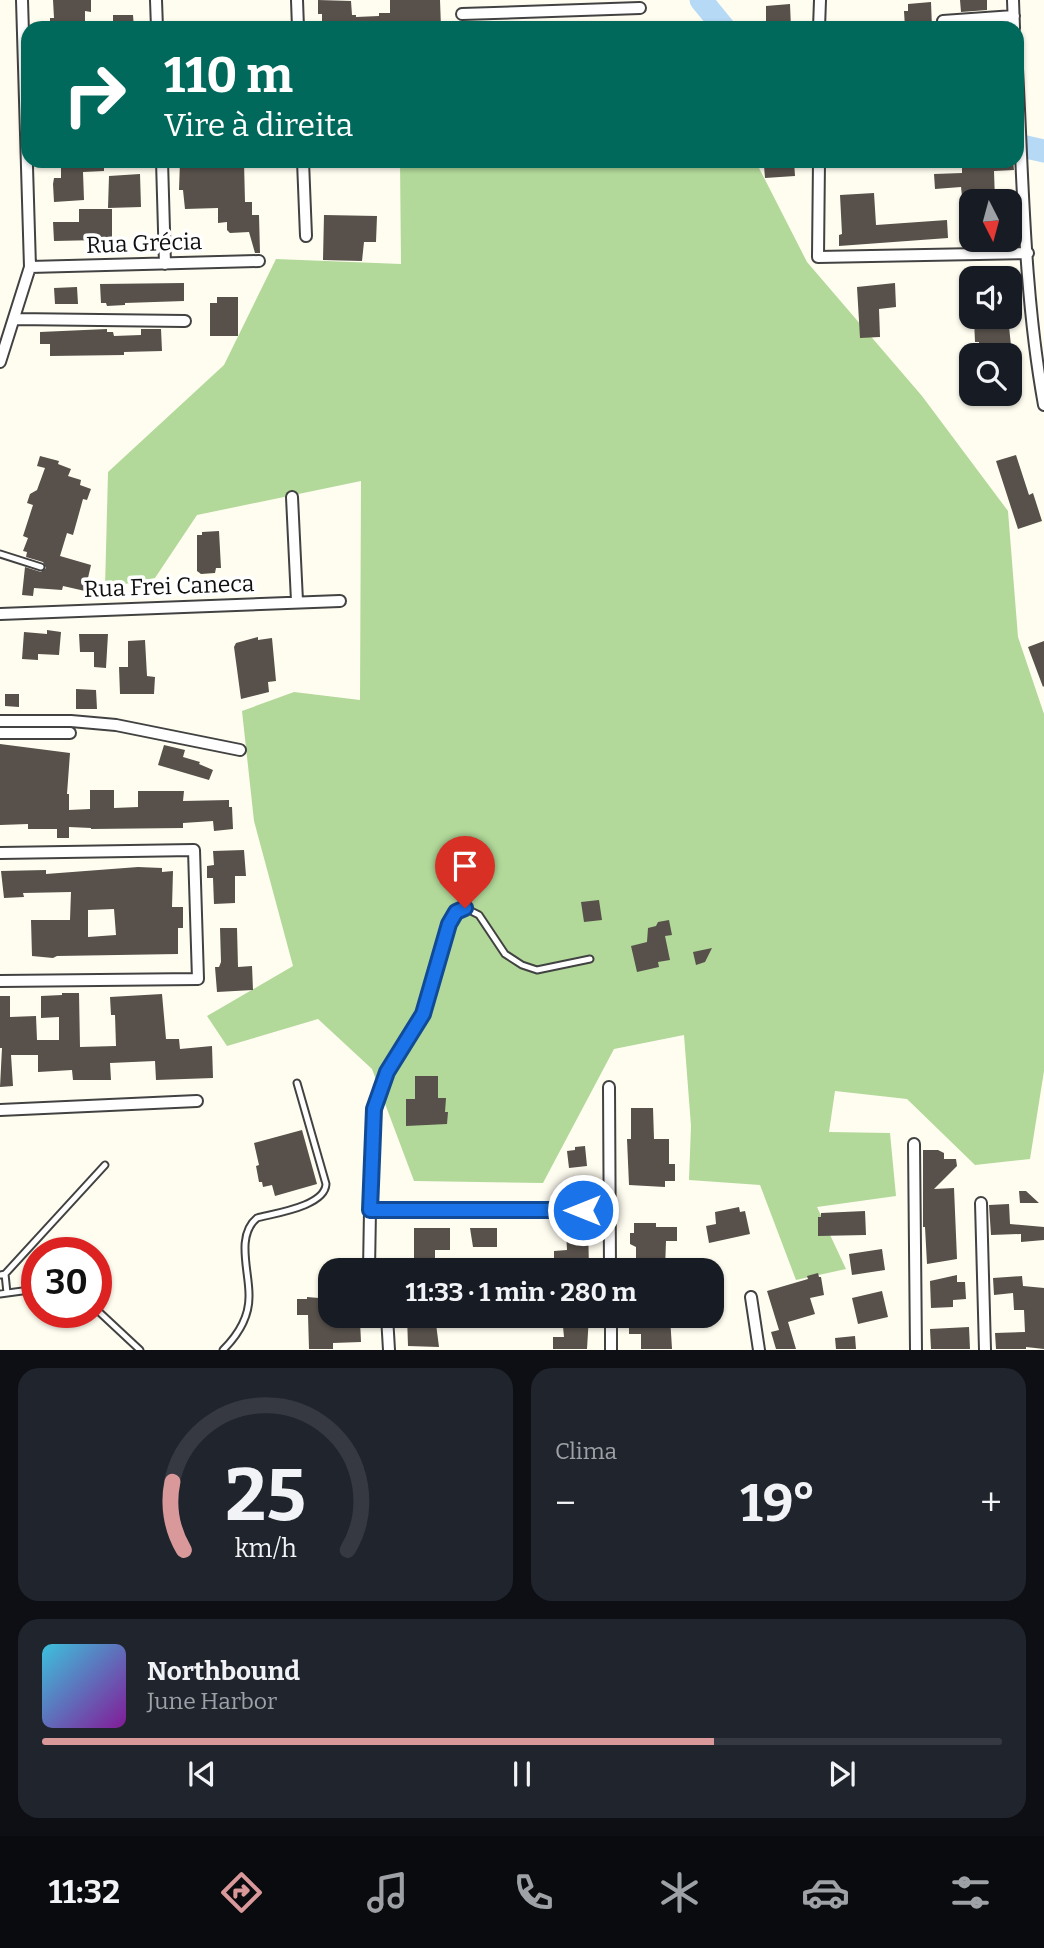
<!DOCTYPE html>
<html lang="pt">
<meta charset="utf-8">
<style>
:root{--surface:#171b24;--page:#20242c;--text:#f1f3f6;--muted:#9ea1a6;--line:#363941;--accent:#d9999a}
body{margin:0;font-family:Bitter,serif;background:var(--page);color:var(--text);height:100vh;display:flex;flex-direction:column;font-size:26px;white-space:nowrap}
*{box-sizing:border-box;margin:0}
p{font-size:23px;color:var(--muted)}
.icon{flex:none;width:38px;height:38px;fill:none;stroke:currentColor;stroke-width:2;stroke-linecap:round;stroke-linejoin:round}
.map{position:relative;height:1350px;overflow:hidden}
.side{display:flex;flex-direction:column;gap:18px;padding:18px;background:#0d0f14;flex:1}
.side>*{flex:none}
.top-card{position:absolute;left:21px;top:21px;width:1003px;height:147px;border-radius:21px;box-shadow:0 2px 5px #0004;background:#00695c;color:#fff;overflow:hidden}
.needle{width:46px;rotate:174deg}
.tools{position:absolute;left:959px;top:189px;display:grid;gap:14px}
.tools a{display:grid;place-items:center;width:63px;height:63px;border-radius:14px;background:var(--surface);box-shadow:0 2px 5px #0004;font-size:35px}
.speed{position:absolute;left:21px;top:1237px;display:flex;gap:14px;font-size:35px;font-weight:700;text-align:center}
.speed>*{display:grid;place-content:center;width:91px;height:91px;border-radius:50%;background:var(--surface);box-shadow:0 2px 5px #0004;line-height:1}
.speed .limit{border:10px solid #d22;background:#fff;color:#111}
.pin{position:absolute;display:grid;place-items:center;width:60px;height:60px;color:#fff;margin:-72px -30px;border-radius:50% 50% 50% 0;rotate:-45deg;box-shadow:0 0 7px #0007}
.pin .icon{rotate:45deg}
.me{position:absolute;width:77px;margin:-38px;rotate:270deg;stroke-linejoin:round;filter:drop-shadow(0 0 5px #0008)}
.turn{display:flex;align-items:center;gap:24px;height:147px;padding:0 28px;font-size:32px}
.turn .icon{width:91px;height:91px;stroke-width:2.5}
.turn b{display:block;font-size:49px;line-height:60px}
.big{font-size:52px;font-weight:700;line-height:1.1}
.side .tile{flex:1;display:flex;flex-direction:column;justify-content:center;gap:10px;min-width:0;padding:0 24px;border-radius:21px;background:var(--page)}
.side .dial{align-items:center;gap:0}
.dial svg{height:182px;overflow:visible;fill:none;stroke:var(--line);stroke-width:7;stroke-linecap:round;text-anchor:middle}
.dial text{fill:var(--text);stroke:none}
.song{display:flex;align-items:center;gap:21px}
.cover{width:84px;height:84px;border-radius:10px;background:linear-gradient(135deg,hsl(190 70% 55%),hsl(290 70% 35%))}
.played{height:7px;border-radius:4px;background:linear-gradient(90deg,var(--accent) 70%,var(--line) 70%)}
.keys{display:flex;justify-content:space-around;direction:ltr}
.heat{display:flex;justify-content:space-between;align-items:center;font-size:38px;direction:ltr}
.side .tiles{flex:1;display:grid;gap:18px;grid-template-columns:1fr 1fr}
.tile:last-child{grid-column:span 2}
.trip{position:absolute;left:318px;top:1258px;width:406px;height:70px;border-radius:21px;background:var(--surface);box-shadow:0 2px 5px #0004;font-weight:700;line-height:70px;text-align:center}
.menu{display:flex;height:112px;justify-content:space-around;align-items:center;background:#090b0e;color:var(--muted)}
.menu .icon{width:49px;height:49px}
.menu .on{color:var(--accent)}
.menu b{font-size:32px;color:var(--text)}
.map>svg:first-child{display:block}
.forest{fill:#b2d99a}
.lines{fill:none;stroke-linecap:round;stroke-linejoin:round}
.river{stroke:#b6d9f5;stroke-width:23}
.building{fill:#57504b;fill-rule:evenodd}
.lane-casing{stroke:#424242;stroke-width:9}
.street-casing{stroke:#424242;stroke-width:14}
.lane{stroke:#fff;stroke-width:5}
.street{stroke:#fff;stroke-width:10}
.route-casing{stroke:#114b97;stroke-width:18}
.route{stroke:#1a73e8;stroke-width:12}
.labels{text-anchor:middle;stroke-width:7;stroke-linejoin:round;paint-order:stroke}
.street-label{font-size:23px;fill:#0f0f0f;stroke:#fff}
</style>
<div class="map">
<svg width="1044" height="1350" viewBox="0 0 1044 1350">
<rect width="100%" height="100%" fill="#fffdf0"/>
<path class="forest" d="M400,161H752L758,166L807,262L922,396L1008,511L1018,637L1044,714V1071L1030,1159L975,1165L907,1099L835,1091L829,1132L890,1133L896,1196L817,1207L846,1269L796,1280L760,1185L689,1180L691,1126L684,1035L614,1049L543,1183L414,1181L372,1069L318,1019L227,1046L207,1016L293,966L254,821L242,711L294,692L360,700L361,481L197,515L155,578L105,588L108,472L224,365L276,259L401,264Z"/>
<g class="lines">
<path class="river" d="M701,0L724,28
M1017,145L1044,151"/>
</g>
<path class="building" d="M53,0H91V12L85,11V28H50V18H54Z
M318,0L351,1L352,15H356V17L379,16V13H390V0H440L441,28H322V14H318Z
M960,0H987V10L961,12Z
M931,2L932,28H905L904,11H908V4Z
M790,4L791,28H766V6Z
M113,15H133L134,28H113Z
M61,161H104V171L83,172L84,200L54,202L53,184L54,178H61Z
M180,161L244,162L245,202H252V215H259L260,253H255L249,232L230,233L227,230V222L218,223V208L185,209L183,190H179Z
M782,161H794L795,176L765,178L764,166Z
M962,161H1013L1014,170L994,171L995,201H972V195L962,196L961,187L935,189L934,174L962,173Z
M140,174L141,207L108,208L109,176Z
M874,193L876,225L947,220L948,238L839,246V235L842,234L840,195Z
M79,209H112V244H99V240L54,241L53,222H79Z
M324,215L377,216L376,242H364L362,261L323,260Z
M184,283V301L125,303V305L107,306L106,303H101L100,284Z
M895,283L896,307L879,309L880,337L860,338L857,287Z
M77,287L78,304H55L54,288Z
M217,297H238V336H210V303H217Z
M993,317H1008L1012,355H979V342H975L974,320Z
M107,329V332H113L114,336L141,335V329H161L162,351L124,352V355L50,356V344H40V332Z
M1016,455L1029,495L1033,493L1042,521L1018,529L996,461Z
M40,456L59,461L58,464L71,469L68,476L81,480L80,485L91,489L87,500L83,499L73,535L67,533L60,556L91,565L85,591L63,586L62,590L34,588L33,596L22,595L25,567L41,572L46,568L43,562L26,557L27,552L23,551L28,538L23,536L33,505L27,503L30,494L37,490L45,468L37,466Z
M219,531L221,568H216L215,573L201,574L197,571V535H202V532Z
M47,630L61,632L59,655L38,654V660L22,659L24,632L47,634Z
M79,634H108L106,668L94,667V652H80Z
M258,637V640L272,638L276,681L268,682L269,692L241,699L234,647L236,643Z
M145,640L147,676L155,677L154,694H120L119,667H128V641Z
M1044,641V686L1043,687L1028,647Z
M76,689L96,690L97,709H76Z
M5,694H19V707L5,706Z
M0,744L70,753L67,794H69V810L90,809V790H114V808L138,807V791H184L183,801L229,800V807H232L233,829L214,831L213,821L183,823V828L91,829V828L69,827V838H57V829H28V824L0,825Z
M164,745L185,750L183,757L200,762L199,764L213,770L209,780L158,765Z
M244,850L246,876H235V903L214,904L213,878H207V866L214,865L213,851Z
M138,867L162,868V872L173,871L172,907H183V928H178V954L57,956L53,958L32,956L31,920H70L71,892L23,893L24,897L4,898L1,871L46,870V874ZM114,909L116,935L88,937V910Z
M599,900L602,920L584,922L581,902Z
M669,920L672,935L665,936L670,960L658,962L659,967L637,972L631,946L647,942L648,928L656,926L658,922Z
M220,928H237L238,967L252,966L253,990L217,992L215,967H219L221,962Z
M712,948L705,962L696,965L693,952Z
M62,993H79L80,1047L116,1046L115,1015H111L110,997L162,994L166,1039H179L180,1049L212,1046L213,1078L156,1080L155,1061L110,1063L111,1080H73L72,1070L38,1072V1055H11L13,1086L0,1087L2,1048H0V996H10V1017L36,1016L37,1040H59V1017L41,1018V996L62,995Z
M415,1076H438V1098H446L445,1112H448L447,1124L406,1126V1099H415Z
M631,1108H653L654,1139H669V1164H675V1181H665V1187L629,1185L627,1139H631Z
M302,1130L317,1184L275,1196L272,1185L263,1187L262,1182H259L256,1166L259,1165L254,1143Z
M585,1146L587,1166L569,1168L567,1151L575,1150V1147Z
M923,1150H938L944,1153V1159H956L957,1166L934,1189L954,1188L957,1259L927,1264L925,1227H923Z
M1019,1191H1026L1039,1203H1020Z
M1009,1204L1010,1224L1044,1227V1240L1021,1242V1234L991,1235L989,1205Z
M739,1207L740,1212L745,1211L750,1234L709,1243L706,1226L716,1224L715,1212Z
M865,1211L866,1235L818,1236V1217H821V1213Z
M634,1223H656V1227H677V1241H666L665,1270H636V1247L630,1244V1233H634Z
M588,1224L589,1270H558L554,1268V1251L567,1250L566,1231H572V1225Z
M414,1228H450V1250H435V1270H398L397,1258H414Z
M470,1228H497V1247H473Z
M882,1249L885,1270L852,1275L849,1254Z
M818,1273L819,1277H821L824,1295L810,1298L815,1314L788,1322L796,1349H776L771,1332L779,1330L767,1291L808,1279L807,1276Z
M957,1275V1282H965L966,1299L953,1300V1307L931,1308L930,1281Z
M1022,1276L1023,1286L1044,1288V1349L1026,1347V1349H996L995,1333L1025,1332L1024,1310H1014L1013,1293L994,1295L993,1278Z
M882,1291L888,1317L858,1324L852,1298Z
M307,1297L331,1299V1316H345V1322L360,1321L361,1342L333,1343V1349H309L308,1315H297V1299H307Z
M407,1316H435L439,1347L408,1346Z
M562,1316H589L587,1349H553V1337H564Z
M629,1316H670L672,1349H641V1334H629Z
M969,1327L970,1349H931L930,1329Z
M855,1336L856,1349H836L835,1338Z"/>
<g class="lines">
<defs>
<path id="lane" d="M0,554L41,567
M370,1210L374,1109L387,1072L423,1014L449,924L456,913L465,908L479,915L505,954L522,965L537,970L590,959
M5,1274L7,1293
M0,1275L5,1274L105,1165
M0,1294L37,1289
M96,1309L140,1350
M223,1350C237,1336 249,1317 249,1297C250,1273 235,1236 257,1218C276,1213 325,1206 326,1184L297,1083"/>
<path id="street" d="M156,0L157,28
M297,0L298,28
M1013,0L1014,28
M462,14L640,8
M943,21L1014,16
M819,28L820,0
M1017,69C1023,180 1024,295 1044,405
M162,161L165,264
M303,161L306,236
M819,161L818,257L1028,253
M30,267L259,261
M14,319L185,321
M0,362L30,267L22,0
M292,497L297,601
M0,614L340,601
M0,721H71L116,725L240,750
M0,733H70
M0,853L194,850L198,979L0,981
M609,1087L610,1270
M0,1110L197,1101
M914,1144L916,1350
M981,1203L985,1350
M369,1270L370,1210H610
M751,1297L759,1350
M387,1316L389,1350
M611,1316V1350"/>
</defs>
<use href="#lane" class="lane-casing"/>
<use href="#street" class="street-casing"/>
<use href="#lane" class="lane"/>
<use href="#street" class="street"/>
</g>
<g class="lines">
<defs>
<path id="route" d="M465,908L456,912L449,924L423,1014L387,1072L374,1109L370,1210H583"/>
</defs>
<use href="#route" class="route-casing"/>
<use href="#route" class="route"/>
</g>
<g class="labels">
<g class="street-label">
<text transform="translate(144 243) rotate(-2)" y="8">Rua Grécia</text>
<text transform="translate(169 586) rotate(-2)" y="8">Rua Frei Caneca</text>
</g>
</g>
</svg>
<div class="tools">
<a><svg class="needle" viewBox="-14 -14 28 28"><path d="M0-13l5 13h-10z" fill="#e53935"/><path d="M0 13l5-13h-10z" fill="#9ea1a6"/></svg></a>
<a><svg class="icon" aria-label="sound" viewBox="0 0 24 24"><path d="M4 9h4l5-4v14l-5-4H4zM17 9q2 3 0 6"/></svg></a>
<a><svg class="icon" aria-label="search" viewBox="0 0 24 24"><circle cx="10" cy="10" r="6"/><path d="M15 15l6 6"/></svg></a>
</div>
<div class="speed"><div class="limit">30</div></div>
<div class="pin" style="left:465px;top:908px;background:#d93025"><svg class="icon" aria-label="arrive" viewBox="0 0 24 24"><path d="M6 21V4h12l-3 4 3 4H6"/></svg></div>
<svg class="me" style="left:583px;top:1210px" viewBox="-20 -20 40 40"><circle r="17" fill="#1a73e8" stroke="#fff" stroke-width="3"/><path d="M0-11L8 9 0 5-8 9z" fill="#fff"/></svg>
<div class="trip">11:33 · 1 min · 280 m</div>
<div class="top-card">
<div class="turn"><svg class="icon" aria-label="right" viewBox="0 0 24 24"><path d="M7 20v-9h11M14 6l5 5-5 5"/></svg><div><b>110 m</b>Vire à direita</div></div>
</div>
</div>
<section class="side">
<div class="tiles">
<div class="tile dial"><svg viewBox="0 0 100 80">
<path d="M14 69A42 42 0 1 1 86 69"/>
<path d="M14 69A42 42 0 0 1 9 39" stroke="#d9999a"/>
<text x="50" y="56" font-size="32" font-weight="700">25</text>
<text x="50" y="72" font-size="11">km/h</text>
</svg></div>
<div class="tile"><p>Clima</p>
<div class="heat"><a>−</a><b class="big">19°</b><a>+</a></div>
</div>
<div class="tile">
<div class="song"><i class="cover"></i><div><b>Northbound</b><p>June Harbor</p></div></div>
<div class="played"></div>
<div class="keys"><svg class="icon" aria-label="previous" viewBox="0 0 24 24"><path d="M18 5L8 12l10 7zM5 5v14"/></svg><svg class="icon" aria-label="pause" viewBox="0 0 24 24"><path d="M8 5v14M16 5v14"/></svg><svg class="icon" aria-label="next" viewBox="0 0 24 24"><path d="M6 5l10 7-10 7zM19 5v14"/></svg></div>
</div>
</div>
</section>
<nav class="menu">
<b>11:32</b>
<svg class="icon on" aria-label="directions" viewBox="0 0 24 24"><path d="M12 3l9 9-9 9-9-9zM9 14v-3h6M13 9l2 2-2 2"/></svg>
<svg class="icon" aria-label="music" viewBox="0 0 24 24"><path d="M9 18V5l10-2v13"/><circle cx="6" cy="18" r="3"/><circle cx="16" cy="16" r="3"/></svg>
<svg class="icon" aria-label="phone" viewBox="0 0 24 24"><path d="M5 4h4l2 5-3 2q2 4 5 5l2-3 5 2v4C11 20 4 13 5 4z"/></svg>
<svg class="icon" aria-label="climate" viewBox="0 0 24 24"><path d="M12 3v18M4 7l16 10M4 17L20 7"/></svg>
<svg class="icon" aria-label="car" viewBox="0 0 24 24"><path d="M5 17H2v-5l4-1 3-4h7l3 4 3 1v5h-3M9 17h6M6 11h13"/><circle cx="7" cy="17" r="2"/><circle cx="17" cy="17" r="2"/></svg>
<svg class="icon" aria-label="filters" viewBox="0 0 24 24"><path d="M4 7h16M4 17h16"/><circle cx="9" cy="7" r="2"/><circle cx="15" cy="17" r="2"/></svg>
</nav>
